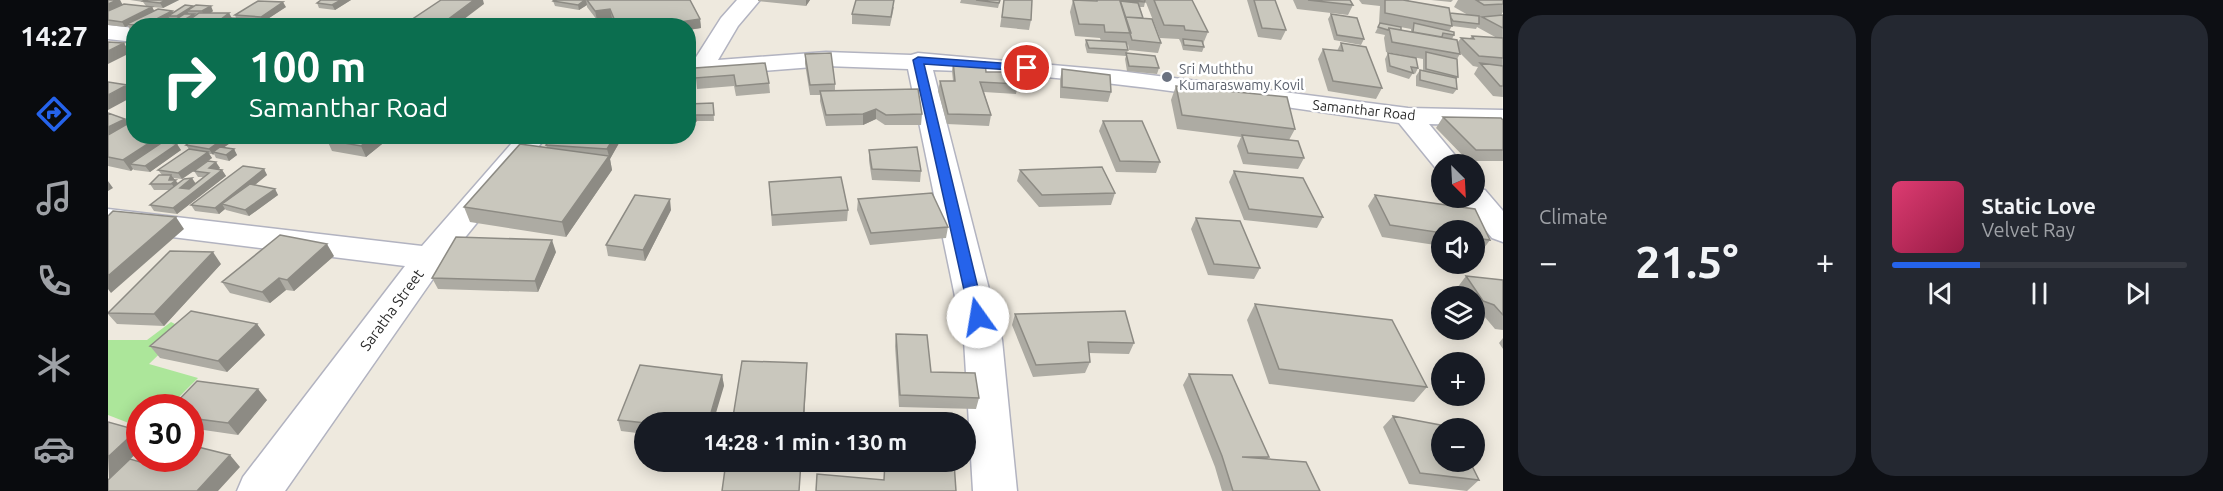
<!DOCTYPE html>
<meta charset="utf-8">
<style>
:root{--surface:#171b24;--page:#242831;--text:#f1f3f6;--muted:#9ea1a6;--line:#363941;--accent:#2563eb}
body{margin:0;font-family:Ubuntu,sans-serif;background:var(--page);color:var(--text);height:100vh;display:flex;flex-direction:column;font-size:22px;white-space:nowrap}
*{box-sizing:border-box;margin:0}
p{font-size:20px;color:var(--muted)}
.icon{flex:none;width:33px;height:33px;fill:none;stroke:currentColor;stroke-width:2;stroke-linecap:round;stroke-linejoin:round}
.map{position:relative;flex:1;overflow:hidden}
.drawer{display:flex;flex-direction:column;gap:15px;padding:15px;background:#0d0f14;width:720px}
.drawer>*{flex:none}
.top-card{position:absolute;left:18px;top:18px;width:570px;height:126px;border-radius:24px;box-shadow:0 3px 15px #0003;background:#0b6e4f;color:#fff;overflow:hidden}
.needle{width:39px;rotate:156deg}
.fabs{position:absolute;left:1323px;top:154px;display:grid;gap:12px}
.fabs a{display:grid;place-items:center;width:54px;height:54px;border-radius:50%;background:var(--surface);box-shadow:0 3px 15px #0003;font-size:30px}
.speed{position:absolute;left:18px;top:394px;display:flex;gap:12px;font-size:30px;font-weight:700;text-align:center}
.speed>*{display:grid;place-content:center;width:78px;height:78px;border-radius:50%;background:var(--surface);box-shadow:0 3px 15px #0003;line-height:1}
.speed .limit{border:9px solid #d22;background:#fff;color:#111}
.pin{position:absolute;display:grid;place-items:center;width:51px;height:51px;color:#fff;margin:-26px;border:3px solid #fff;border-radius:50%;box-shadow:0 2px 6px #0007}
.me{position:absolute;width:66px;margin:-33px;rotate:347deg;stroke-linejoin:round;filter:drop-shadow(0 0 4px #0008)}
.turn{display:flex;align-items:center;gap:21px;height:126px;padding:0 24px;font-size:27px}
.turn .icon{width:78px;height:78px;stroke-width:2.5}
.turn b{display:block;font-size:42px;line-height:51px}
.big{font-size:45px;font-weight:700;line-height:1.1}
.drawer .widget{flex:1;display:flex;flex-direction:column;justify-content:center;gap:9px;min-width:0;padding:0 21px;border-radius:24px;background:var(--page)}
.song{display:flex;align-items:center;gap:18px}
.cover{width:72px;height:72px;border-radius:9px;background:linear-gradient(135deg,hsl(340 70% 55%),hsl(340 70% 35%))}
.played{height:6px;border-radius:3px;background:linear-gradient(90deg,var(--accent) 30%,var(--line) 30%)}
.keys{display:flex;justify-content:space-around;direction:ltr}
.heat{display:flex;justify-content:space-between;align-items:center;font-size:33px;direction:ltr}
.drawer .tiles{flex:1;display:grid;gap:15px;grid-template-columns:repeat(2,1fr)}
.trip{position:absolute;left:526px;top:412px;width:342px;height:60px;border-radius:30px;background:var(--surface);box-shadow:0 3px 15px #0003;font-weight:700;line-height:60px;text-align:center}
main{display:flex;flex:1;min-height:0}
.menu{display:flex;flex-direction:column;width:108px;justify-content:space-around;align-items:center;background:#090b0e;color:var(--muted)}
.menu .icon{width:42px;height:42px}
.menu .current{color:var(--accent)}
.menu b{font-size:27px;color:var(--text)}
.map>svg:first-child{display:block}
.green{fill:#ace69a}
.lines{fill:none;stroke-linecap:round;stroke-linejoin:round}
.minor-casing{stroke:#b2b3c0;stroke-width:3}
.minor{fill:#fff;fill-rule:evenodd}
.wall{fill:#adaba3;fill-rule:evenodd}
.shaded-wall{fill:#8d8b84}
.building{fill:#c9c7bd;stroke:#8d8b84;stroke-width:1.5}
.route{fill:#2563eb;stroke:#184099;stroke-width:1.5}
.worship-dot{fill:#6b7280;stroke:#fff;stroke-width:2}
.labels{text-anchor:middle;stroke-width:5;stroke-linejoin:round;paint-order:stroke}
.far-worship-label{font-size:14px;fill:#5b616d;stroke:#fff;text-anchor:start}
.far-street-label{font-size:14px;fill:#2c2c2c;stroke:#fff}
.street-label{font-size:15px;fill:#2c2c2c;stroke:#fff}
</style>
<main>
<nav class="menu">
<b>14:27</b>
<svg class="icon current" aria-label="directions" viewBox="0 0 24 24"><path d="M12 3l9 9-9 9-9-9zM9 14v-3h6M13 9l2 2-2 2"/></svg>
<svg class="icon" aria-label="music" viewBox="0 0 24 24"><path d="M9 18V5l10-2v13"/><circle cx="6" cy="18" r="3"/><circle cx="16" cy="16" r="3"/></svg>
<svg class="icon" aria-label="phone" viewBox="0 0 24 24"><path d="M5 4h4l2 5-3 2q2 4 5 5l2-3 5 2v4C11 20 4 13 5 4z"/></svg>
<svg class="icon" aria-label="climate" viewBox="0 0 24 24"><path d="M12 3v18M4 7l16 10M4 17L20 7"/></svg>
<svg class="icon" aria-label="car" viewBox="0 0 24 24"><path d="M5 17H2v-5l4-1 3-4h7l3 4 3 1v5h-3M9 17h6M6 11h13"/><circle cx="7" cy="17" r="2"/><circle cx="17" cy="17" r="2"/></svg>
</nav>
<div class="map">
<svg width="1395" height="491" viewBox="0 0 1395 491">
<rect width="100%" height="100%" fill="#eee9de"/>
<path class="green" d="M63,322L77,329L41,364L90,378L60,408H32L31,427L0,415V340H39Z"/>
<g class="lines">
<defs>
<path id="minor" d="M629,0H652L630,26L610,60L718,52L803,55L810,53L1011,71L1300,108L1395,110V126L1321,124L1355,165H1334V172L1330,171L1291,123C1137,102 981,75 825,70L894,340L909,491H865L856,340L800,69L718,66L580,77V63L585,62L613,18Z
M0,25L26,28V42L0,39Z
M410,136H439L334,266L177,491H129L135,477L297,266L0,229V209L314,246Z
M1366,188L1377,190L1395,211V242L1384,238L1351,198H1366Z"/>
</defs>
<use href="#minor" class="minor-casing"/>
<use href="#minor" class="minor"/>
</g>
<path class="wall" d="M0,0H12L14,5L38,6L35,2L22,0H71L55,8L44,7L46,11H64L66,12L85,6L86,7L105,11L103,13H121L124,18H128L127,15L178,7L155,22H151L152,24L150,26H59V25L65,21H64L62,19L26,26V30H22L20,26L17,27L0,25Z
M213,0H243L227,10L211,8L209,3Z
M446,0H582L592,19L593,28L580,30V26H507L504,18L489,20L479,7V5L471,10L447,6L445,1Z
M650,0H702L698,6L650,1Z
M853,0H892L890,8L852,3Z
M896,0L923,20L921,30L892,27Z
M965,0H1037V2L1036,7H1032L1035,18L1053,43L1050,53L1021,50L1020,44L1019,46L1020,50L1019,53L1051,68L1049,74L1019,71L1017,59L1018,56L979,53L977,45L978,40L993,41L992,38L967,36L962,12Z
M1037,0H1084L1100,32L1095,44L1096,47L1094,52L1075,50L1073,43L1071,39L1052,38Z
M1139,0H1167L1178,30L1173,40L1150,37Z
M1185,0H1242L1245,5L1240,15L1189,9Z
M1251,0H1301V1L1342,13L1360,15L1346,7L1350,0H1395V12L1393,15H1395V97L1385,96L1366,74L1370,67L1365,66L1352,53V54L1349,59L1350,77L1348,80L1349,89L1345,94L1308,86V76L1312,70L1315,71V59L1278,52L1276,38L1277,35L1267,33L1272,23L1293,30L1303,32V29L1271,23L1272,6L1254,4ZM1344,26L1368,29L1369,27L1389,38L1364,36L1362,38H1353L1349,43L1344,39L1346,35L1341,31Z
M1323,0H1345L1343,2Z
M786,7L782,26L744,24V14Z
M1223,14L1256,39L1253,45L1226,40L1220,19Z
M1233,43L1274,88L1268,99L1220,91L1210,59L1215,49L1229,51Z
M1280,53L1310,68L1307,74L1305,73L1301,79L1279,72L1277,59Z
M697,54L727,84V91L814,114L813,125H777L768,119L755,125L718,126L712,101V95H702L697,64Z
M845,61L910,84L908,94L876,92L883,115L881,126L839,124L830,91L832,81H845L844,71Z
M587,68L661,83L662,93L628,96L626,86L589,89Z
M954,69L1003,92L1000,102L952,98V80Z
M1068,86L1187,129L1181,140L1196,158L1190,169L1135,164L1129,146L1133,137L1069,129L1063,100Z
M605,103L606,121H589L585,125L580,126V104Z
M0,113L17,119L20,123L26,136H76L65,144L73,150L42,172L26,170L25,169L23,171L0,166Z
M1335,117L1395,120V161H1360L1328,128Z
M995,121L1052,162L1048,173L1008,172L991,131Z
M91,136H122L125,141L115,148L126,149L129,155L121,161L108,158L106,154H101L104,158L100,161L112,168L110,169L114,170L118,176L69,214L46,211L42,205L62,190H46L42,184L54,175L50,170L81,149L78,145ZM86,171L90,177H95L87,183H70L65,178L74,179Z
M284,136L258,157L224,151L219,140Z
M515,136L502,159L504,170L458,237L362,222L356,207L439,148L438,145Z
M761,150L813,171L812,182L764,180L761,161Z
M156,169L159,175L147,185L167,189L170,195L141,216L118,210L117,209L111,214L87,211L83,205Z
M912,170L1007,193L1003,205L931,207L909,181Z
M1126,171L1215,217L1209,228L1136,220L1121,182Z
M661,182L740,210L739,221L664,226Z
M1267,195L1367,209L1382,240L1373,252L1366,251V231H1334V246L1274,237L1260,206Z
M750,199L840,227L838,238L762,245L749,210Z
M563,210L537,261L500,256L498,245Z
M1088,218L1152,268L1146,279L1100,275L1083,229Z
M448,252L430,292L330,289L324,278Z
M226,256L186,291L178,290L162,303L122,293L114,282Z
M113,264L56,326L9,324L0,314V312Z
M1358,276L1395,280V330L1387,329L1376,316L1366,313V297H1355L1349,288Z
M1147,304L1319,387L1306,402L1161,384L1139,320Z
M907,314L1026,343L1021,354L981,353L982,362L977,373L925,377L904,325Z
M149,324L157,335L119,372L52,358L42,346Z
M788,334L823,372L871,398L868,409L791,407L787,346Z
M1395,338V349L1391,343Z
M1081,374L1161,457L1159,459L1212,491H1114L1107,467L1075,385Z
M614,375L616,386L537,423V434L513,431L510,420Z
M159,400L130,435L82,428V408Z
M1285,416L1371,480L1359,491L1301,484L1275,427Z"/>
<path class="shaded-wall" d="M9,0H12L17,9L0,17V4Z
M58,0H71L55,8L52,3Z
M233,0H243L227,10L224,5Z
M366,0H375L376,4L347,26H331Z
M478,0L479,5L471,10L470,5Z
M698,0H702L698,6Z
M175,2L178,7L155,22L153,17Z
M85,6L88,11H79L82,15L72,21L69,16Z
M103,6L105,11L97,17L94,11Z
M44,7L47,12L19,24L20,26L17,27L14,22Z
M502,9L504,18L489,20L487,11Z
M64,11L68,16H60L62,19L49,26H35Z
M121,13L124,19L114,26H104Z
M86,14L88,19L79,26L68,25Z
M150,19L152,24L150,26H140Z
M592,19L593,28L580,30V26H545Z
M16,43L22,53L0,64V51Z
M19,85L26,96L0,110V95Z
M768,109V119L755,125V114Z
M588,115L589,121L585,125L584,119Z
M17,119L21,125L0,135V127Z
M52,136H76L31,165L22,164L25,169L23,171L15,160Z
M119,136H122L125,141L108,153L105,152L106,154L105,155L101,149Z
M265,136H284L258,157L253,146Z
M507,136H515L502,159L504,170L458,237L454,222L501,156L499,149Z
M69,144L73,150L42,172L37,166Z
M126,149L129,155L121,161L118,155Z
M100,152L104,158L74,179L70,173Z
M108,162L112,168L104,174L101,168Z
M156,169L159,175L121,206L114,204L117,209L111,214L107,208Z
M114,170L118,176L69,214L65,208Z
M63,175L72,186L68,190L61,180Z
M84,178L88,184L76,194L72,188Z
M0,181L5,188L0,191Z
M167,189L170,195L141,216L137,210Z
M562,199L563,210L537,261L535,250Z
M68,217L76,229L3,293L0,289V276Z
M444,240L448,252L430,292L427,281Z
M219,244L226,256L186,291L179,280Z
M105,252L113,264L56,326L46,314Z
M171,278L178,290L162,303L154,292Z
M149,324L157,335L119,372L110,361Z
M699,363L696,423H695Z
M614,375L616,386L605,423H600Z
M150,389L159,400L130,435L120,423Z
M29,430L32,432V450L1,479L0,457Z
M122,455L132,467L110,491H89Z"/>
<path class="building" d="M0,0H9L0,4Z
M37,0H58L52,3L35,1Z
M213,0H233L224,5L209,3Z
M333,0H366L331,26H294Z
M446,0H477L470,5L445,1Z
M479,0H582L592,19L545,26H509L502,9L487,11Z
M748,0H786L783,17L744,14Z
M868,0H892L891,3Z
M896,0H924L923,20L894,17Z
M965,0L989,1V0H1012L1023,33L997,32L996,25L971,24Z
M1013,0H1037V2Z
M1046,0H1084L1100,32L1077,30L1076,26L1056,25Z
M1146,0H1167L1178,30L1154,28Z
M1200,0H1242L1245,5Z
M1277,0H1295L1341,8L1344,26L1277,13Z
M1368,0H1395V4L1376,5Z
M150,1L175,2L153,17L127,15Z
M1012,1L1030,3L1035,18L1017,17Z
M16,4L44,7L14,22L0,20V11Z
M77,5L85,6L69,16H60Z
M88,5L103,6L94,11H79Z
M50,9L64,11L35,26L19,24Z
M91,13H121L104,26H73Z
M1342,13L1371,16V24L1345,21L1343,18Z
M76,14H86L68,25H59Z
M1223,14L1249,18L1256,39L1229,35Z
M1395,15V28L1374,17Z
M1017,17L1044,19L1053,43L1024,40Z
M121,18L150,19L140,26H110Z
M368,22L388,24L386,26H364Z
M1272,23L1293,27V30L1281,28L1280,30L1270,27Z
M1306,23L1346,32V35L1335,33L1334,37L1305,32Z
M1281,28L1349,40L1352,54L1284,42Z
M1364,36L1395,38V58L1371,56L1353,38L1366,39Z
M1075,39L1094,41L1096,47L1076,45Z
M978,40L1018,42L1020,50L981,48Z
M0,42L16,43L0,51Z
M1233,43L1258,47L1274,88L1225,81L1215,49L1235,51Z
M1318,52L1349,59L1350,77L1318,69Z
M723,53L727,84L702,85L697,54Z
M1018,53L1047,56L1051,68L1021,66Z
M1280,53L1308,58L1310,68L1303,67L1305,73L1282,66Z
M845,61L877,62L878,72H908L910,84L872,82L883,115L840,114L832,81H847Z
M657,63L661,83L628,86L626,75L587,78V68Z
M1372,63L1395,66V86H1392Z
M954,69L1002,75L1003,92L954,87Z
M1312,70L1348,78L1349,89L1312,80Z
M0,82L19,85L0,95Z
M1068,86L1179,97L1187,129L1074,115Z
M810,89L814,114L778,115L768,109L755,114L718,115L712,91Z
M605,103L606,115H588L584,119L580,120V104Z
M0,113L17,119L0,127Z
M1335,117L1393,118L1395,120V150H1368Z
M26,120V136H52L15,160L0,157V135Z
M995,121H1034L1052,162L1012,161Z
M1134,135L1190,141L1196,158L1140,153Z
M91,136H119L101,149L78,145Z
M223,136H265L253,146L219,140Z
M444,136H507L499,149L438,145Z
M55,142L69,144L37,166L22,164Z
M412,144L501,156L454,222L356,207Z
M112,147L126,149L118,155L105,152Z
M809,147L813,171L764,169L761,150Z
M81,149L100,152L70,173L50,170Z
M100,161L108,162L101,168L114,170L65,208L42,205L76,179L84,178L72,188L81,189L101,173L86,171Z
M135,166L156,169L107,208L83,205Z
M994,167L1007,193L934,195L912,170Z
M1126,171L1195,178L1215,217L1141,209Z
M51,175H63L61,180H68L63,184H42Z
M733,177L740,210L664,215L661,182Z
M142,184L167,189L137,210L114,204Z
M824,193L840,227L763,233L750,199Z
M527,195L562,199L535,250L498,245Z
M1267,195L1367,209L1382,240L1366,238V231H1334V233L1282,225Z
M5,211L68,217L0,276V216Z
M1088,218L1132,221L1152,268L1106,264Z
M172,235L219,244L179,280L171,278L154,292L114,282Z
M348,237L444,240L427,281L324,278Z
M62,251L105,252L46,314L0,313Z
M1358,276L1395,280V315L1386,305L1375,301Z
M1147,304L1284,320L1319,387L1171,369Z
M83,311L149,324L110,361L42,346Z
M1017,311L1026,343L980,342L982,362L928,365L907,314Z
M788,334L819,335L823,372L867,373L871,398L792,395Z
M634,361L699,363L695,423H624Z
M532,365L614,375L600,423H538L510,420Z
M1081,374L1124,375L1161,457H1134L1198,462L1212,491H1125L1114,456Z
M89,381L150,389L120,423L82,418V408H63Z
M1285,416L1343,427L1345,429H1334V462H1362L1371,480L1312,473Z
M0,422L29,430L0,457Z
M82,445L122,455L89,491H0V480L22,459L39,464L45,459H82Z
M618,462H693L691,491H614Z
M777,462H846L848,491H708L709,474L776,480Z"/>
<path class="route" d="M810,57L919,65L924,68L919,71L816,64L877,317L875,321H865L862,317L805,60Z"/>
<circle class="worship-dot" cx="1059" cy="77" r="6"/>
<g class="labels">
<g class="far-worship-label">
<text x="1071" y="74">Sri Muththu<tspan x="1071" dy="16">Kumaraswamy Kovil</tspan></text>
</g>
<g class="far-street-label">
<text transform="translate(1256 110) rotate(6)" y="5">Samanthar Road</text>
</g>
<g class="street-label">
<text transform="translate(284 310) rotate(-54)" y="5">Saratha Street</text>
</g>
</g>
</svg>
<div class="fabs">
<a><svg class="needle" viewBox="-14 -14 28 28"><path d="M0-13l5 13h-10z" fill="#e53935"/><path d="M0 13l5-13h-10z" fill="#9ea1a6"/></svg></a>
<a><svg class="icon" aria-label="sound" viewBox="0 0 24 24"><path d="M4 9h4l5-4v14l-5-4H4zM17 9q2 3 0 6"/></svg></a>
<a><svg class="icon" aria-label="layers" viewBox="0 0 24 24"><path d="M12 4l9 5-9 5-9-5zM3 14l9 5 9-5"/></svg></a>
<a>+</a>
<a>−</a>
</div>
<div class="speed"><div class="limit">30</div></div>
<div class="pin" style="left:919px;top:68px;background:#d93025"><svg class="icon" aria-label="arrive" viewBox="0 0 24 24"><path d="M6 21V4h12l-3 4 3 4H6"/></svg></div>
<svg class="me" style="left:870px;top:317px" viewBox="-20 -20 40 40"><circle r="19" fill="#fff"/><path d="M0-13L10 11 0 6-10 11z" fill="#2563eb"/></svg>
<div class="trip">14:28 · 1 min · 130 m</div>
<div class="top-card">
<div class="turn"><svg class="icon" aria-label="right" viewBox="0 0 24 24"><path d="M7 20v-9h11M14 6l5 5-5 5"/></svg><div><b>100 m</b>Samanthar Road</div></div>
</div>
</div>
<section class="drawer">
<div class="tiles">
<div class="widget"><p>Climate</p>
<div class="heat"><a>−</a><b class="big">21.5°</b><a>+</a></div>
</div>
<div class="widget">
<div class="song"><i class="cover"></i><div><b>Static Love</b><p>Velvet Ray</p></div></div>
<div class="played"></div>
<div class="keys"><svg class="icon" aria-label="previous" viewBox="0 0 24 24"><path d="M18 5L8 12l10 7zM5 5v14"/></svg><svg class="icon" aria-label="pause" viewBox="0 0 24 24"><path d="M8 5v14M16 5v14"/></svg><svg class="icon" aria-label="next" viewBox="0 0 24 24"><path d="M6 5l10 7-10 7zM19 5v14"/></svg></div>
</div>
</div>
</section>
</main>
